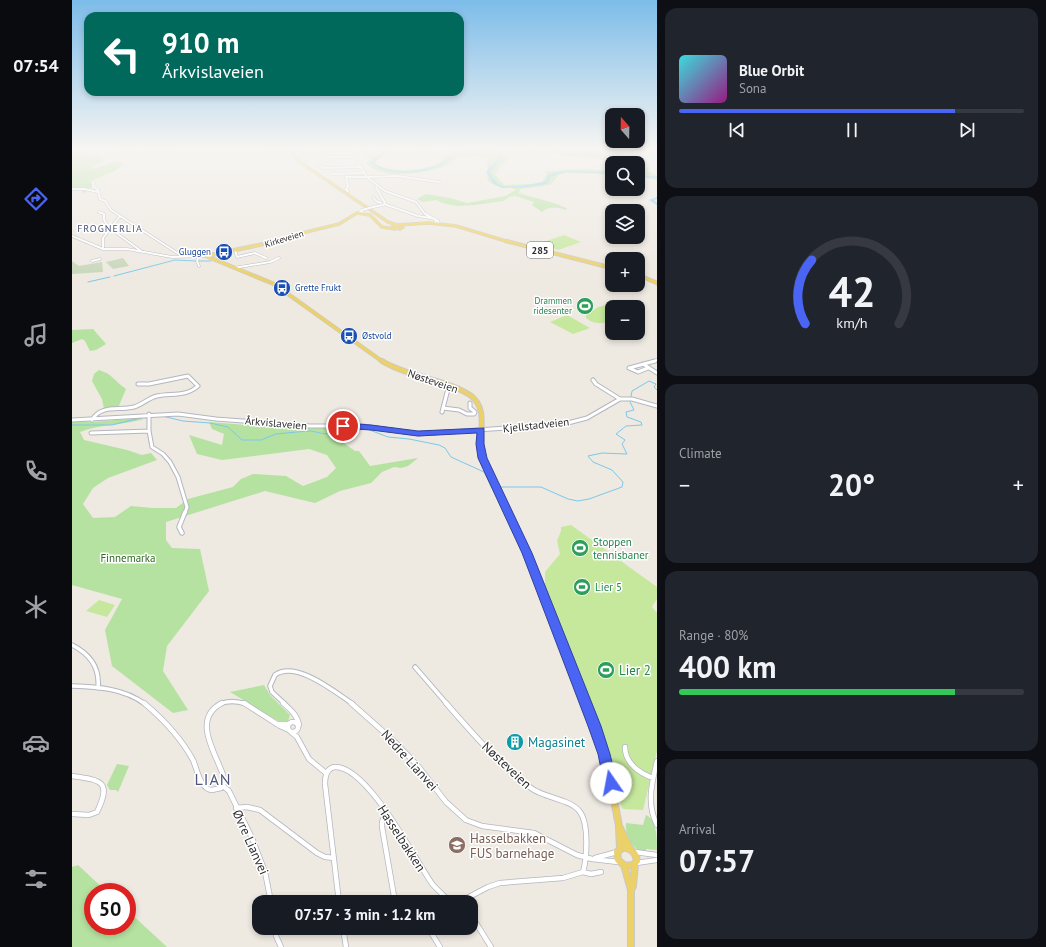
<!DOCTYPE html>
<meta charset="utf-8">
<style>
:root{--surface:#171b24;--page:#20242c;--text:#f1f3f6;--muted:#9ea1a6;--line:#363941;--accent:#4a64f3}
body{margin:0;font-family:"PT Sans",sans-serif;background:var(--page);color:var(--text);height:100vh;display:flex;flex-direction:column;font-size:15px;white-space:nowrap}
*{box-sizing:border-box;margin:0}
p{font-size:13px;color:var(--muted)}
.icon{flex:none;width:22px;height:22px;fill:none;stroke:currentColor;stroke-width:2;stroke-linecap:round;stroke-linejoin:round}
.map{position:relative;flex:1;overflow:hidden}
.drawer{display:flex;flex-direction:column;gap:8px;padding:8px;background:#0d0f14;width:389px}
.drawer>*{flex:none}
.guide{position:absolute;left:12px;top:12px;width:380px;height:84px;border-radius:12px;box-shadow:0 2px 6px #0003;background:#00695c;color:#fff;overflow:hidden}
.needle{width:26px;rotate:340deg}
.controls{position:absolute;left:533px;top:108px;display:grid;gap:8px}
.controls a{display:grid;place-items:center;width:40px;height:40px;border-radius:8px;background:var(--surface);box-shadow:0 2px 6px #0003;font-size:20px}
.speed{position:absolute;left:12px;top:883px;display:flex;gap:8px;font-size:20px;font-weight:700;text-align:center}
.speed>*{display:grid;place-content:center;width:52px;height:52px;border-radius:50%;background:var(--surface);box-shadow:0 2px 6px #0003;line-height:1}
.speed .limit{border:6px solid #d22;background:#fff;color:#111}
.pin{position:absolute;display:grid;place-items:center;width:34px;height:34px;color:#fff;margin:-17px;border:2px solid #fff;border-radius:50%;box-shadow:0 1px 4px #0007}
.me{position:absolute;width:44px;margin:-22px;rotate:348deg;stroke-linejoin:round;filter:drop-shadow(0 0 3px #0008)}
.turn{display:flex;align-items:center;gap:14px;height:84px;padding:0 12px;font-size:18px}
.turn .icon{width:52px;height:52px;stroke-width:2.5}
.turn b{display:block;font-size:28px;line-height:34px}
.big{font-size:30px;font-weight:700;line-height:1.1}
.drawer .tile{flex:1;display:flex;flex-direction:column;justify-content:center;gap:6px;min-width:0;padding:0 14px;border-radius:12px;background:var(--page)}
.drawer .dial{align-items:center;gap:0}
.dial svg{height:104px;overflow:visible;fill:none;stroke:var(--line);stroke-width:7;stroke-linecap:round;text-anchor:middle}
.dial text{fill:var(--text);stroke:none}
.song{display:flex;align-items:center;gap:12px}
.cover{width:48px;height:48px;border-radius:6px;background:linear-gradient(135deg,hsl(180 70% 55%),hsl(310 70% 35%))}
.played{height:4px;border-radius:2px;background:linear-gradient(90deg,var(--accent) 80%,var(--line) 80%)}
.keys{display:flex;justify-content:space-around;direction:ltr}
.heat{display:flex;justify-content:space-between;align-items:center;font-size:22px;direction:ltr}
.charge{height:6px;border-radius:3px;background:linear-gradient(90deg,#34c759 80%,var(--line) 0)}
.trip{position:absolute;left:180px;top:895px;width:226px;height:40px;border-radius:12px;background:var(--surface);box-shadow:0 2px 6px #0003;font-weight:700;line-height:40px;text-align:center}
main{display:flex;flex:1;min-height:0}
.tabs{display:flex;flex-direction:column;width:72px;justify-content:space-around;align-items:center;background:#090b0e;color:var(--muted)}
.tabs .icon{width:28px;height:28px}
.tabs .selected{color:var(--accent)}
.tabs b{font-size:18px;color:var(--text)}
.map>svg:first-child{display:block}
.green{fill:#b5e2a1}
.cemetery{fill:#c7d7b9}
.pitch{fill:#c6e89d}
.lines{fill:none;stroke-linecap:round;stroke-linejoin:round}
.stream{stroke:#7ac9eb;stroke-width:1}
.river{fill:#7ac9eb;fill-rule:evenodd}
.minor-far3-casing{stroke:#b4b7c0;stroke-width:3}
.minor-far2-casing{stroke:#b4b7c0;stroke-width:5}
.minor-far1-casing{stroke:#b4b7c0;stroke-width:5.5}
.minor-casing{stroke:#b4b7c0;stroke-width:6}
.major-far4-casing{stroke:#c9c9c9;stroke-width:3.5}
.major-far3-casing{stroke:#c9c9c9;stroke-width:4.5}
.major-far2-casing{stroke:#c9c9c9;stroke-width:6}
.major-far1-casing{stroke:#c9c9c9;stroke-width:7}
.major-casing{stroke:#c9c9c9;stroke-width:8}
.minor-far3{stroke:#fff;stroke-width:2}
.minor-far2{stroke:#fff;stroke-width:3}
.minor-far1{stroke:#fff;stroke-width:3.5}
.minor{stroke:#fff;stroke-width:4.5}
.major-far4{stroke:#ecd169;stroke-width:2.5}
.major-far3{stroke:#ecd169;stroke-width:3}
.major-far2{stroke:#ecd169;stroke-width:4}
.major-far1{stroke:#ecd169;stroke-width:5}
.major{stroke:#ecd169;stroke-width:6}
.minor-bridge-casing{stroke:#b4b7c0;stroke-width:3;stroke-linecap:butt}
.minor-bridge{stroke:#fff;stroke-width:2}
.route{fill:#4a64f3;stroke:#30419e}
.labels{text-anchor:middle;stroke-width:3;stroke-linejoin:round;paint-order:stroke}
.far-street-label{font-size:9px;fill:#2e2e2e;stroke:#fff}
.far-transit-label{font-size:9px;fill:#164399;stroke:#fff;text-anchor:start}
.far-leisure-label{font-size:9px;fill:#27864d;stroke:#fff;text-anchor:end}
.far-neighbourhood-label{font-size:10px;letter-spacing:1px;fill:#4f567e;stroke:#fff}
.shield{fill:#fff;stroke:#6d6d6d;stroke-width:1}
.shield-label{font-size:10px;font-weight:bold;fill:#2e2e2e}
.street-label{font-size:11px;fill:#2e2e2e;stroke:#fff}
.leisure-label{font-size:11px;fill:#27864d;stroke:#fff;text-anchor:start}
.park-label{font-size:11px;fill:#2c6a1e;stroke:#fff}
.near-leisure-label{font-size:13px;fill:#27864d;stroke:#fff;text-anchor:start}
.near-culture-label{font-size:13px;fill:#0d838f;stroke:#fff;text-anchor:start}
.near-street-label{font-size:13px;fill:#2e2e2e;stroke:#fff}
.near-education-label{font-size:13px;fill:#785e54;stroke:#fff;text-anchor:start}
.near-quarter-label{font-size:16px;letter-spacing:1px;fill:#4f567e;stroke:#fff}
</style>
<main>
<nav class="tabs">
<b>07:54</b>
<svg class="icon selected" aria-label="directions" viewBox="0 0 24 24"><path d="M12 3l9 9-9 9-9-9zM9 14v-3h6M13 9l2 2-2 2"/></svg>
<svg class="icon" aria-label="music" viewBox="0 0 24 24"><path d="M9 18V5l10-2v13"/><circle cx="6" cy="18" r="3"/><circle cx="16" cy="16" r="3"/></svg>
<svg class="icon" aria-label="phone" viewBox="0 0 24 24"><path d="M5 4h4l2 5-3 2q2 4 5 5l2-3 5 2v4C11 20 4 13 5 4z"/></svg>
<svg class="icon" aria-label="climate" viewBox="0 0 24 24"><path d="M12 3v18M4 7l16 10M4 17L20 7"/></svg>
<svg class="icon" aria-label="car" viewBox="0 0 24 24"><path d="M5 17H2v-5l4-1 3-4h7l3 4 3 1v5h-3M9 17h6M6 11h13"/><circle cx="7" cy="17" r="2"/><circle cx="17" cy="17" r="2"/></svg>
<svg class="icon" aria-label="filters" viewBox="0 0 24 24"><path d="M4 7h16M4 17h16"/><circle cx="9" cy="7" r="2"/><circle cx="15" cy="17" r="2"/></svg>
</nav>
<div class="map">
<svg width="585" height="947" viewBox="0 0 585 947">
<rect width="100%" height="100%" fill="#eee9e1"/>
<path class="green" d="M314,148H323C317,152 308,157 303,163L304,164C321,173 351,172 368,162C370,160 372,157 374,155C377,154 380,153 383,151C370,147 355,152 343,150L341,148H420L429,151L437,157L423,174L432,185L459,184L470,182L475,174L473,172L475,171L516,169L540,171V174L495,173L487,175L478,185L448,189L447,193L485,204L494,208L495,210C485,208 478,205 470,212L460,205L462,202L443,196L437,197L432,201L403,205L385,206L370,203L365,200L351,202L345,199L354,194L378,198L395,203L433,196L444,190C435,184 428,191 416,181C414,173 417,165 415,158L404,156L385,158C382,160 381,162 378,164C359,173 310,182 294,163L300,158L293,157L294,151H296L297,154C304,155 310,155 314,148Z
M441,148H532L531,149H518C523,153 535,155 541,153C544,153 547,149 549,148L550,151L554,153L555,157L560,158L558,154L564,156L566,159L562,160L567,163H558L555,160L500,157L472,152L450,154L446,152Z
M0,152L15,156H35L27,157L33,160L19,168L21,169L41,162L53,163L43,171L18,181L21,186L12,194L10,190L0,191Z
M566,164L567,165H572L577,169L576,171L585,175V180L566,177Z
M21,329L34,344L24,350L18,351L13,341L10,339L0,343V330Z
M27,370C42,375 41,380 54,389L46,408L32,409L30,399L20,381L22,374Z
M68,418L72,419C51,425 27,424 8,432L12,440L55,450L70,455L79,453L85,460L36,478L21,488L11,504L21,518L43,517L59,506L80,508H104L116,499L161,487L169,479L181,474L214,476L231,486L255,477L264,468L255,455L237,449L150,460L125,454L117,435L150,445L152,434L140,429L137,422L212,428L277,427L276,433L265,436L266,439L283,451H287L298,466L346,458L336,466L329,468L322,467L310,472L299,483L268,491L243,503L193,491L94,522V540L100,548L128,549L137,591L95,646L91,671L116,710L101,713L40,666L33,630L50,599L0,585V421L20,422Z
M192,685L198,695L218,715L216,721L208,722L158,692Z
M45,764L57,766L46,792L44,790H38L35,785Z
M574,815C585,820 585,838 585,850L574,849V853C559,849 553,837 554,823L571,825Z
M6,865L35,892H21V926H55V910L95,947H0V867Z"/>
<path class="cemetery" d="M51,258L57,266L41,269L34,262Z
M0,261L7,266L30,262L31,272L0,274Z"/>
<path class="pitch" d="M492,235L509,242L486,250L469,243Z
M535,305L540,307V320C531,324 522,325 514,318V315L526,307Z
M495,315L518,328L501,334L478,322Z
M499,525L585,587V599L580,607L585,613V751L571,810L551,809L546,799L538,754L481,614L479,602L473,586V572L488,554L485,541L489,531V527Z
M27,600L43,605L35,617L14,611Z"/>
<g class="lines">
<path class="stream" d="M444,148L456,152L465,150L485,151L500,155L524,153L532,156L555,158L560,161L559,163
M127,261H139
M42,276L103,260L124,261
M16,282L38,277
M90,416L111,421L138,423L156,427L170,440H189L204,434L225,432L239,431L253,434L270,429H295L316,437L337,439L367,445L373,448L379,457L412,472L420,488L422,487
M0,425H40L73,417
M425,487H469L496,499L506,501L517,499L550,487L551,482L540,470L521,462L516,456L530,453L555,454L550,444L553,440L544,434L554,426L570,425L569,422L555,417L554,412L562,410L558,402L560,391L577,381L584,384L582,387L585,390"/>
<path class="river" d="M316,148H318C314,153 304,158 302,163C318,175 352,172 370,163C375,161 377,156 382,153C397,151 421,145 430,159L418,172C421,177 424,184 430,186C436,188 467,184 474,181L476,175L493,170L540,172V174L493,172L478,177L476,183L470,185L454,187L430,188L422,184L414,172L422,163L427,159C426,156 424,154 420,153C412,150 392,152 384,155C379,156 377,162 372,164C353,174 315,178 299,163C301,157 311,153 316,148Z
M566,175L585,176V178L566,177Z
M585,197V199L582,200L585,203V205L577,200Z"/>
<defs>
<path id="minor-far3" d="M52,148L71,150L81,149
M81,148H101
M191,148L196,151L209,148
M229,148V154L235,162
M252,148L280,155
M276,148L295,177
M54,154L73,151
M257,157H281
M246,164L251,168L289,167
M259,174L293,173
M298,177L325,176L367,182
M296,178L313,191L344,202L353,214L366,221L367,224L363,223L364,220
M21,182V186L26,190L28,199L33,201L39,210L48,216L31,238V249
M0,189H12L26,192
M276,191L274,190L276,186L274,177H297
M301,197L304,201L309,203
M312,204L346,216L358,218
M301,207L311,205L313,203L304,187
M27,212L32,214V220L38,229
M287,213L290,210L291,213
M48,216L110,256
M24,230L39,229L69,251
M0,236L31,249H55L100,257L134,256
M163,250L165,257L183,253L194,258
M127,255L125,261L127,266
M20,261L28,259
M162,268L198,262L207,258
M579,362L585,360"/>
<path id="minor-far2" d="M571,364L585,373
M576,368L566,372L557,368L583,361
M521,380L524,384L548,399
M371,408L387,410L395,414H402L403,412L398,408V403
M370,412L377,385
M77,414V431L80,447L91,454L98,462L106,477L115,507L113,513
M0,420L106,414L144,419L238,426H291L346,434L492,424L515,418L548,399H560L585,406
M20,420C29,404 47,411 62,407C70,405 76,398 85,396C99,393 114,397 126,386L116,376L77,384H66
M19,433L77,431"/>
<path id="minor-far1" d="M110,533L107,527L113,512
M0,645C18,654 28,668 26,688
M343,667L375,704
M0,686C26,687 51,688 73,704
M148,704C157,700 165,701 174,704
M213,704L200,692L198,686L203,675C224,660 263,692 281,704"/>
<path id="minor" d="M72,703C91,719 109,738 121,760C125,769 128,789 140,790L149,788L153,781C147,757 117,720 150,703
M172,703L208,726L217,730
M211,703C219,710 225,715 227,725
M279,703L323,742L346,766L374,802L394,820L410,826L462,833L505,855L520,859L546,862
M374,703C400,733 427,764 459,788C472,798 499,799 508,812C517,824 515,858 511,872
M216 727a5 5 0 1 1 10 0a5 5 0 1 1-10 0Z
M206,724H217
M219,732L225,737L237,759L254,773
M553,747C553,763 567,773 581,778
M585,761C580,783 574,803 585,825
M0,776C29,780 40,781 25,812L17,815L0,814
M151,786L157,791L180,838L193,872L199,902
M164,808L175,807L188,810L245,853L253,857L262,858
M314,812L310,822V827L323,902
M563,852L585,855
M523,858L545,852
M564,863L585,860
M267,902L253,784C253,777 254,768 263,767C296,766 343,860 361,885L373,897L385,901L395,898L416,887L428,883L491,878L511,872L519,874L529,872
M399,915L419,947
M204,928V936L209,947
M271,928L274,947
M327,928L330,932
M360,934L368,947"/>
<path id="major-far4" d="M219,148L221,155L228,162L316,222L325,225
M328,225L331,227L328,229L320,227L324,225L357,223L384,226L437,242
M203,242L234,232L267,224L285,213L298,215L310,227L323,229"/>
<path id="major-far3" d="M206,241L134,256L202,284L311,362
M434,241L540,268
M566,275L585,283"/>
<path id="major-far2" d="M310,361C336,377 373,379 398,395C419,410 404,437 411,458C417,476 429,496 437,513"/>
<path id="major-far1" d="M437,512L451,542L515,704"/>
<path id="major" d="M514,703L536,768L547,826L558,849
M547,827L548,849
M552,847C560,849 564,853 565,861L561,865L553,866L546,860L545,852Z
M552,865L559,890V947
M559,890L561,886L563,864"/>
</defs>
<use href="#minor-far3" class="minor-far3-casing"/>
<use href="#minor-far2" class="minor-far2-casing"/>
<use href="#minor-far1" class="minor-far1-casing"/>
<use href="#minor" class="minor-casing"/>
<use href="#major-far4" class="major-far4-casing"/>
<use href="#major-far3" class="major-far3-casing"/>
<use href="#major-far2" class="major-far2-casing"/>
<use href="#major-far1" class="major-far1-casing"/>
<use href="#major" class="major-casing"/>
<use href="#minor-far3" class="minor-far3"/>
<use href="#minor-far2" class="minor-far2"/>
<use href="#minor-far1" class="minor-far1"/>
<use href="#minor" class="minor"/>
<use href="#major-far4" class="major-far4"/>
<use href="#major-far3" class="major-far3"/>
<use href="#major-far2" class="major-far2"/>
<use href="#major-far1" class="major-far1"/>
<use href="#major" class="major"/>
<defs>
<path id="minor-bridge" d="M290,210L301,207"/>
</defs>
<use href="#minor-bridge" class="minor-bridge-casing"/>
<use href="#minor-bridge" class="minor-bridge"/>
</g>
<linearGradient id="sky" x2="0" y2="1"><stop stop-color="#7cbce9"/><stop offset="0.53" stop-color="#f7f5f2"/><stop offset="1" stop-color="#f7f5f2" stop-opacity="0"/></linearGradient>
<rect width="585" height="280" fill="url(#sky)"/>
<path class="route" d="M271,423L299,425L346,431L412,428V444L415,458L460,553L529,726L538,754L545,783L543,787L539,789L534,787L532,783L526,754L516,726L450,553L406,458L404,444L405,433L346,436L299,430L268,428L266,426L268,424Z"/>
<defs>
<symbol id="bus-disc" viewBox="-11 -11 22 22"><circle r="9.5" fill="#1a4fb4" stroke="#fff"/><path d="M-5-6H5V4H4V6H2V4H-2V6H-4V4H-5ZM-3.5-4V0h7V-4ZM-3.5 1.2v1.5H-2V1.2ZM2 1.2v1.5H3.5V1.2Z" fill="#fff"/></symbol>
<symbol id="stadium-disc" viewBox="-11 -11 22 22"><circle r="9.5" fill="#2e9e5b" stroke="#fff"/><path d="M0-5a6.5 5 0 1 0 0 10a6.5 5 0 1 0 0-10ZM-3.5-1.8h7v3.6h-7Z" fill="#fff"/></symbol>
<symbol id="building-disc" viewBox="-11 -11 22 22"><circle r="9.5" fill="#0f9aa8" stroke="#fff"/><path d="M-4-6H4V6H1V3H-1V6H-4ZM-2.5-4.3h1.7v1.8h-1.7ZM.8-4.3h1.7v1.8H.8ZM-2.5-1h1.7V.8h-1.7ZM.8-1h1.7V.8H.8Z" fill="#fff"/></symbol>
<symbol id="school-disc" viewBox="-11 -11 22 22"><circle r="9.5" fill="#8d6e63" stroke="#fff"/><path d="M0-5L7-2L0 1L-7-2ZM-4 1L0 2.5L4 1V4Q0 6-4 4Z" fill="#fff"/></symbol>
</defs>
<g fill-rule="evenodd">
<use href="#bus-disc" x="142" y="242" width="20" height="20"/>
<use href="#bus-disc" x="200" y="278" width="20" height="20"/>
<use href="#stadium-disc" x="503" y="296" width="20" height="20"/>
<use href="#bus-disc" x="267" y="326" width="20" height="20"/>
<use href="#stadium-disc" x="498" y="538" width="20" height="20"/>
<use href="#stadium-disc" x="500" y="577" width="20" height="20"/>
<use href="#stadium-disc" x="524" y="660" width="20" height="20"/>
<use href="#building-disc" x="433" y="732" width="20" height="20"/>
<use href="#school-disc" x="375" y="835" width="20" height="20"/>
</g>
<g class="labels">
<g class="far-street-label">
<text transform="translate(212 239) rotate(-17)" y="3">Kirkeveien</text>
</g>
<g class="far-transit-label">
<text x="139" y="255" text-anchor="end">Gluggen</text>
<text x="223" y="291">Grette Frukt</text>
<text x="290" y="339">Østvold</text>
</g>
<g class="far-leisure-label">
<text x="500" y="304">Drammen<tspan x="500" dy="10">ridesenter</tspan></text>
</g>
<g class="far-neighbourhood-label">
<text x="38" y="232">FROGNERLIA</text>
</g>
<rect class="shield" x="455" y="242" width="26" height="16" rx="3"/>
<g class="shield-label">
<text x="468" y="254">285</text>
</g>
<g class="street-label">
<text transform="translate(361 381) rotate(19)" y="4">Nøsteveien</text>
<text transform="translate(204 423) rotate(5)" y="4">Årkvislaveien</text>
<text transform="translate(464 425) rotate(-6)" y="4">Kjellstadveien</text>
</g>
<g class="leisure-label">
<text x="521" y="546">Stoppen<tspan x="521" dy="13">tennisbaner</tspan></text>
<text x="523" y="591">Lier 5</text>
</g>
<g class="park-label">
<text x="56" y="562">Finnemarka</text>
</g>
<g class="near-leisure-label">
<text x="547" y="675">Lier 2</text>
</g>
<g class="near-culture-label">
<text x="456" y="747">Magasinet</text>
</g>
<g class="near-street-label">
<text transform="translate(338 760) rotate(48)" y="5">Nedre Lianvei</text>
<text transform="translate(435 765) rotate(43)" y="5">Nøsteveien</text>
<text transform="translate(330 838) rotate(57)" y="5">Hasselbakken</text>
<text transform="translate(179 842) rotate(66)" y="5">Øvre Lianvei</text>
</g>
<g class="near-education-label">
<text x="398" y="843">Hasselbakken<tspan x="398" dy="15">FUS barnehage</tspan></text>
</g>
<g class="near-quarter-label">
<text x="141" y="785">LIAN</text>
</g>
</g>
</svg>
<div class="controls">
<a><svg class="needle" viewBox="-14 -14 28 28"><path d="M0-13l5 13h-10z" fill="#e53935"/><path d="M0 13l5-13h-10z" fill="#9ea1a6"/></svg></a>
<a><svg class="icon" aria-label="search" viewBox="0 0 24 24"><circle cx="10" cy="10" r="6"/><path d="M15 15l6 6"/></svg></a>
<a><svg class="icon" aria-label="layers" viewBox="0 0 24 24"><path d="M12 4l9 5-9 5-9-5zM3 14l9 5 9-5"/></svg></a>
<a>+</a>
<a>−</a>
</div>
<div class="speed"><div class="limit">50</div></div>
<div class="pin" style="left:271px;top:426px;background:#d93025"><svg class="icon" aria-label="arrive" viewBox="0 0 24 24"><path d="M6 21V4h12l-3 4 3 4H6"/></svg></div>
<svg class="me" style="left:539px;top:783px" viewBox="-20 -20 40 40"><circle r="19" fill="#fff"/><path d="M0-13L10 11 0 6-10 11z" fill="#4a64f3"/></svg>
<div class="trip">07:57 · 3 min · 1.2 km</div>
<div class="guide">
<div class="turn"><svg class="icon" aria-label="left" viewBox="0 0 24 24"><path d="M17 20v-9H6M10 6l-5 5 5 5"/></svg><div><b>910 m</b>Årkvislaveien</div></div>
</div>
</div>
<section class="drawer">
<div class="tile">
<div class="song"><i class="cover"></i><div><b>Blue Orbit</b><p>Sona</p></div></div>
<div class="played"></div>
<div class="keys"><svg class="icon" aria-label="previous" viewBox="0 0 24 24"><path d="M18 5L8 12l10 7zM5 5v14"/></svg><svg class="icon" aria-label="pause" viewBox="0 0 24 24"><path d="M8 5v14M16 5v14"/></svg><svg class="icon" aria-label="next" viewBox="0 0 24 24"><path d="M6 5l10 7-10 7zM19 5v14"/></svg></div>
</div>
<div class="tile dial"><svg viewBox="0 0 100 80">
<path d="M14 69A42 42 0 1 1 86 69"/>
<path d="M14 69A42 42 0 0 1 19 20" stroke="#4a64f3"/>
<text x="50" y="56" font-size="32" font-weight="700">42</text>
<text x="50" y="72" font-size="11">km/h</text>
</svg></div>
<div class="tile"><p>Climate</p>
<div class="heat"><a>−</a><b class="big">20°</b><a>+</a></div>
</div>
<div class="tile"><p>Range · 80%</p><b class="big">400 km</b><div class="charge"></div></div>
<div class="tile"><p>Arrival</p><b class="big">07:57</b></div>
</section>
</main>
